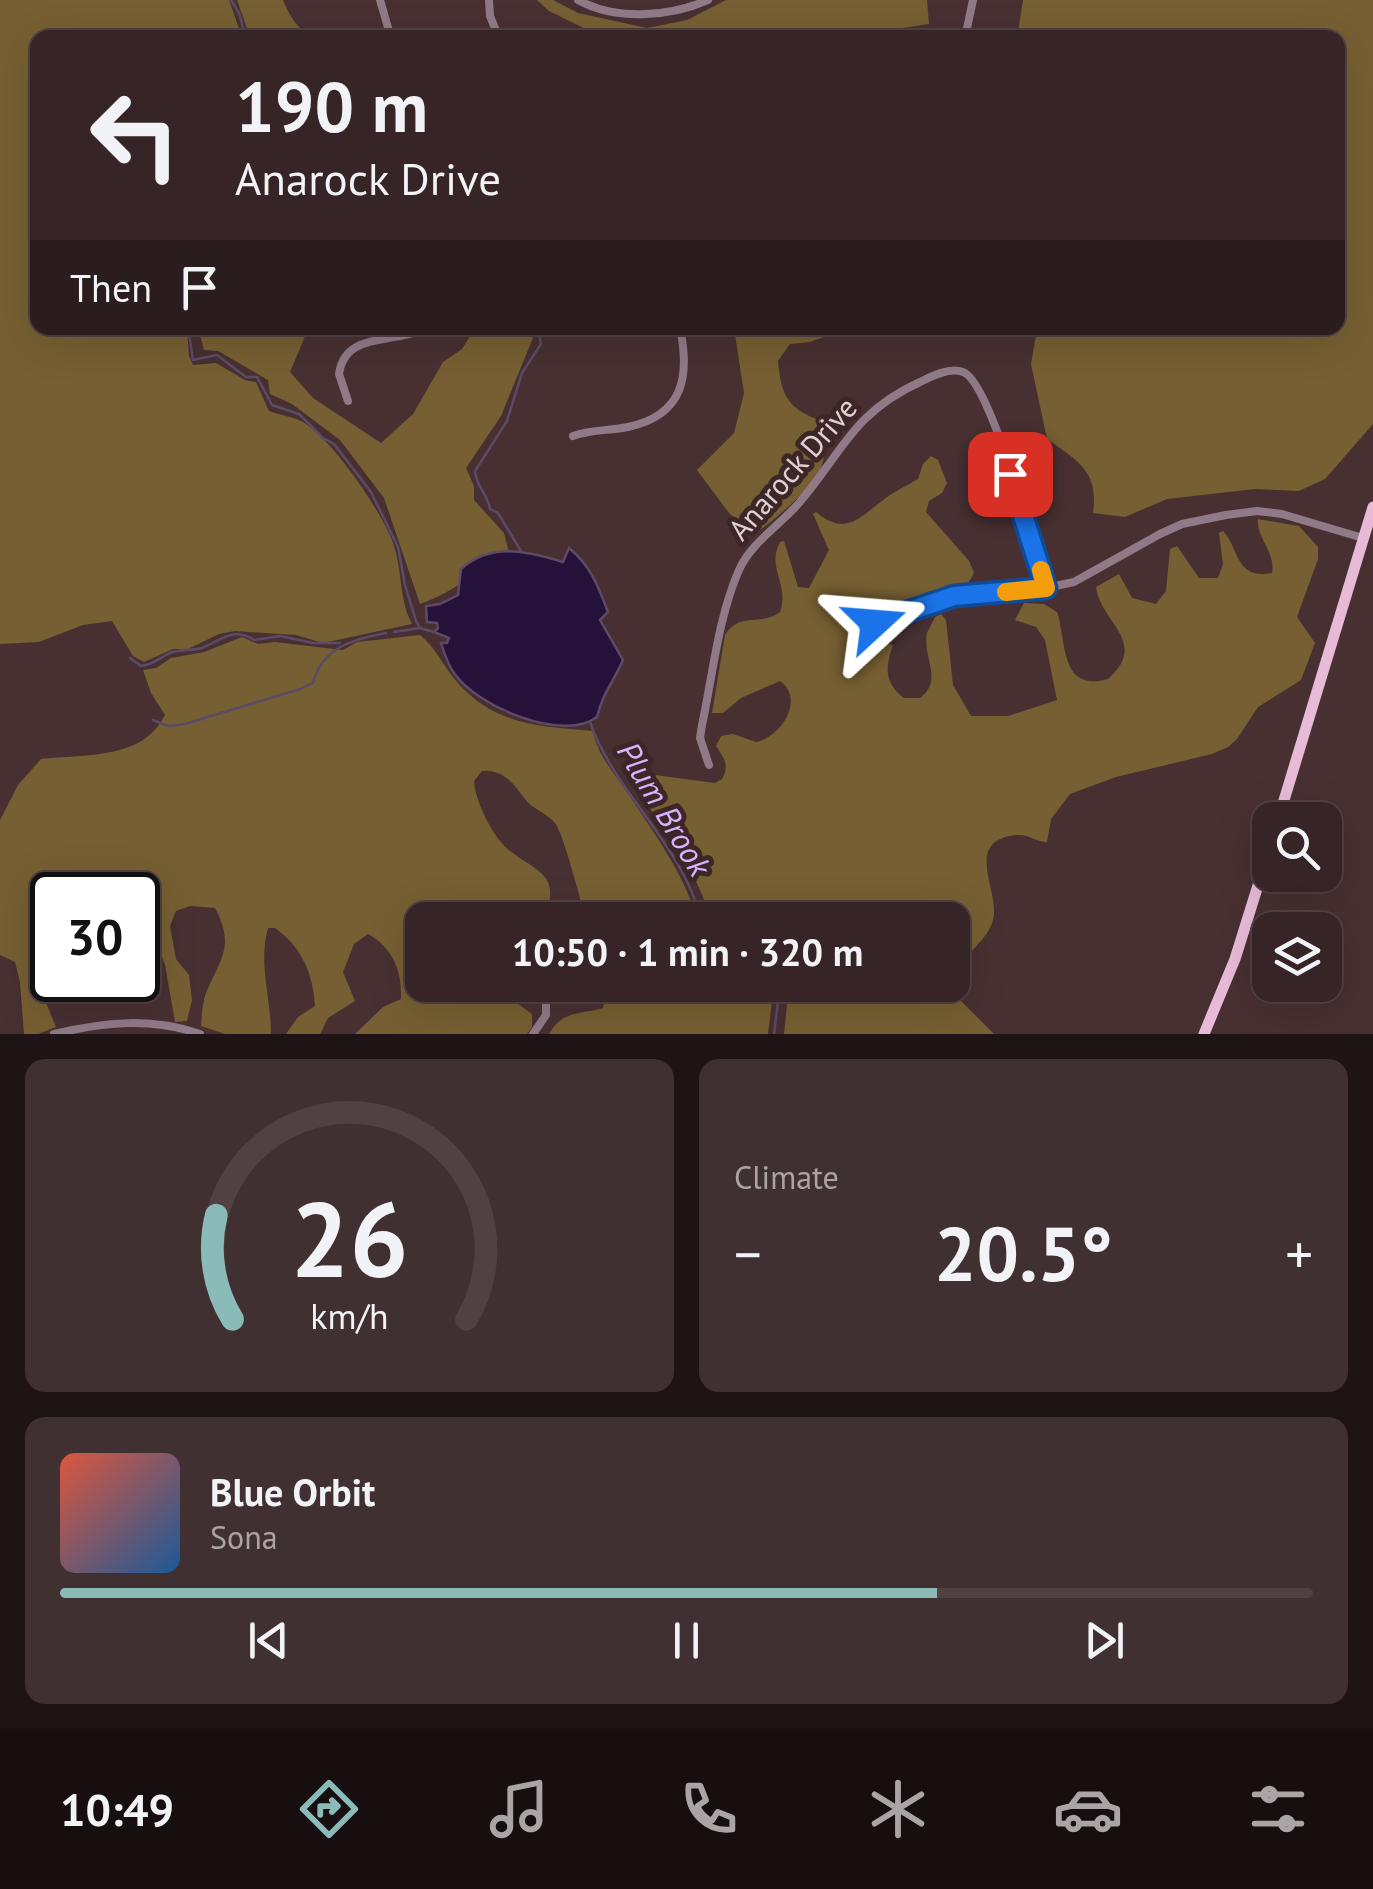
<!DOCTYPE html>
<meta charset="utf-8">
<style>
:root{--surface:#362426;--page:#413032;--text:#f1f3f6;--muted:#aaa4a7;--line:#504143;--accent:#8bbbb9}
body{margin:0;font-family:"PT Sans",sans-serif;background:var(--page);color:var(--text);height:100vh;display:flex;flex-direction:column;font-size:38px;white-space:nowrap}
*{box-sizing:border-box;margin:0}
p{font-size:32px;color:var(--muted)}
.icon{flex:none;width:55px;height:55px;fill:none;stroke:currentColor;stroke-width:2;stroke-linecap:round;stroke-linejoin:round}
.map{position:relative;height:1034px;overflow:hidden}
.sheet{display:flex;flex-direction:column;gap:25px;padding:25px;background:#1e1415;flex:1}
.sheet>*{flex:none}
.guide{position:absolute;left:30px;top:30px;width:1315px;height:305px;border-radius:20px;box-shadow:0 10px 40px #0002,0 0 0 2px var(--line);background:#362426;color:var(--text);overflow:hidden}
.tools{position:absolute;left:1252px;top:802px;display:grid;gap:20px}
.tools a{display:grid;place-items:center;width:90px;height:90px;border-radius:20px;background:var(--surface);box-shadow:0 10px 40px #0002,0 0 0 2px var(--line);font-size:50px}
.speed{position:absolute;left:30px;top:872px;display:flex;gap:20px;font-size:50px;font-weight:700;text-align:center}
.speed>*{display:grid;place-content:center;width:130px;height:130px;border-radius:50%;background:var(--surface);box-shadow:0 10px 40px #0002,0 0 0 2px var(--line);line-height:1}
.speed .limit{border:5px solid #111;border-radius:15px;background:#fff;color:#111}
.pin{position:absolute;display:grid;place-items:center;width:85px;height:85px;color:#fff;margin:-42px;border-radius:20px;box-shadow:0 5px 15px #0006}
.me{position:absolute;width:110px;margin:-55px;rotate:71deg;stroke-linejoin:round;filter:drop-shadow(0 0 8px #0008)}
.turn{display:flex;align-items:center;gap:35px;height:210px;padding:0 40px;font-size:45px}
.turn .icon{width:130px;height:130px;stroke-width:2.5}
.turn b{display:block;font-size:70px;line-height:85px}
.then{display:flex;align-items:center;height:95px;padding:0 40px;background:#0003;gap:20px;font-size:38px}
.big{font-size:75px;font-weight:700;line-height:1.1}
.sheet .tile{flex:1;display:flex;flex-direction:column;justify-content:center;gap:15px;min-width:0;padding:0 35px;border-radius:20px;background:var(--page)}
.sheet .dial{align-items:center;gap:0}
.dial svg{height:260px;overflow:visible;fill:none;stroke:var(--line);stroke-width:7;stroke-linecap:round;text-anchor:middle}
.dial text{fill:var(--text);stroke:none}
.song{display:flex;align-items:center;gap:30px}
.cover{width:120px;height:120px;border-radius:15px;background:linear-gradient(135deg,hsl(10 70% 55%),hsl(210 70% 35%))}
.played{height:10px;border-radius:5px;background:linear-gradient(90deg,var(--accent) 70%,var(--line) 70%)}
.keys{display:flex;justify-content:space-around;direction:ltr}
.heat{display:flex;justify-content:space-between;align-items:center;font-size:55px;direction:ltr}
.sheet .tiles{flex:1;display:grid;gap:25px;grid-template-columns:1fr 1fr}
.tile:last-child{grid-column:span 2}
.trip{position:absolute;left:405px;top:902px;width:565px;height:100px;border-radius:20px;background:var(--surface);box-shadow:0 10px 40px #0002,0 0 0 2px var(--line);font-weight:700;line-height:100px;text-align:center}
.tab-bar{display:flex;height:160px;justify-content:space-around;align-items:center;background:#160e0f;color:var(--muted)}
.tab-bar .icon{width:70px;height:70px}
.tab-bar .active{color:var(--accent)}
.tab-bar b{font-size:45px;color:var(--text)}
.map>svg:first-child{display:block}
.green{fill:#765f32}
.water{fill:#251139;stroke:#5d4a67;stroke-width:2.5}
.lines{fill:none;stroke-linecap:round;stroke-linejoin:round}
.stream{stroke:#5d4a67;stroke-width:2.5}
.minor{stroke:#907a88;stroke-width:8}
.primary{stroke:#e7bbd8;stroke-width:11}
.route-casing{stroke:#114b97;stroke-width:25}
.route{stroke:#1a73e8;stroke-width:18}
.slow{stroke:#f59e0b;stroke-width:18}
.labels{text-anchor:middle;stroke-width:10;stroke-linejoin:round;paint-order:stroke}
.street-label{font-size:30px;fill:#e0d0d1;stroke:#3d2628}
.water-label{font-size:32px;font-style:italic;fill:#d4b4fd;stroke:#3d2628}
</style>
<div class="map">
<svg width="1373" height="1034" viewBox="0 0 1373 1034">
<rect width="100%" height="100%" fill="#483032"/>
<path class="green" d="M0,0H229L242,37L38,38V328H187L189,356L193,365L216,363L245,380L256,382L269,411C279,415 289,416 299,420C329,433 387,518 395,549C402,574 400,602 412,624L323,643L296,635L235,631L219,634L188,649H173L144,662L133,656L112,621L83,625L39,642L0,644Z
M237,0H283C290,17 299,33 318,37H250Z
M537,0H553L578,13L647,28L687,20L726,0H927L929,24L896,29L883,38L602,37L549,11Z
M1023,0H1373V424L1325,479L1299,491L1255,489L1167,499L1125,517L1093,513C1099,471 1078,461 1047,439L1031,364L1036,335L1049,328H1338V38H1017Z
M198,328H314L306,334L290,372L313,398L381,443L413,414L443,362L462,349L475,328H489L494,334L517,328H537L501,416L466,468L474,486V500L504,533L509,552C480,569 453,593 420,604L384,498L340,440L292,404L270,394L268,380L218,351L204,350Z
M734,328H841L840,331L810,342L790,344L778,361C781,394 787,409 820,420C822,435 827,454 821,468C811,491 774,519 754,535L729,513L697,470L734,433L744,393Z
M931,456L938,460L947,483L942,493L929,501L926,512L969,561L974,572C963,605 915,597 889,603C878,606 870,612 861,619L870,641L893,645C885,667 884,683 904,698H920C944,680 922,657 927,633C928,631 934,619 935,617L941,614L946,620L953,685L971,716H1008L1057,700L1045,640L1036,627L1015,620L1024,603L1044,604L1057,612C1067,640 1059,693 1108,679C1150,642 1100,622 1096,587L1119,574L1132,598L1156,604L1166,591L1170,549L1177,546L1199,578H1218L1223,564L1219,533L1223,531C1240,549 1235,580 1272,573C1276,552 1256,538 1258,519L1299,526L1318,547V559L1297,617L1315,643L1301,680L1258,707L1237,739L1228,747L1212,754L1116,777L1070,794L1051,819L1047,842C1036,842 1029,834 1017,835C961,840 1001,892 993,920C988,939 966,955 953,969L952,920H711C696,867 660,823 629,779L655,775L715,783L722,779C730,765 724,758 716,746L721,736L733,734L756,742C780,738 806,699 780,681L741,698L723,713H712L725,635C740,611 760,627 780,612C790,584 766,569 780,542L784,541L798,587L809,588L829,550L813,514L816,512C845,536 858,519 882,501C893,492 906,486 918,479L923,464Z
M420,635C436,647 444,668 458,683C496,726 541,726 593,731C598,756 613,771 627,792C654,833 683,872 698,920H586C581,902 564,835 555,823C547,813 532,809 525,799C514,784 503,769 482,771L474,781C475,801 493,838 510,851C538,872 564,876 542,920H532L513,906L493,908L476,920H422V985H485L493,992L513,1000L532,1014V1027L527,1034H355L383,1007L401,999C402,971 393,948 368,934L354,944L343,972L355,1001L328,1018L320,1034H286L298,1017L315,1006C313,974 302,947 275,928H268C258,963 271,998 271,1034H225L201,1026C202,1015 202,1003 206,993C221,958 235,946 215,908L190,906L176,911L170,926L176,959L189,975L192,1000L187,1021L175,1022L165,965L151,927H138V895H52V946L33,957L37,980L56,1027L38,1034H24L20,982L15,962L0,955V820L18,785L41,759C85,754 143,760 165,715L151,693L143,670L156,668L171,658L204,652L242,637L258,644L275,642L343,650L357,642Z
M604,985H774L768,1034H549C563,1010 579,1015 603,1008L606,995Z
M789,985H945L994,1034H784Z"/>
<path class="water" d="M569,548C591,566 598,586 608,612L600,620L623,660C612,685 604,690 597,717C563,743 476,706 454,673C448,664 444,653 441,643H447L449,638L434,632L438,628L437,623L427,622L426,606L440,604L458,595L461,569C491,542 527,551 563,562Z"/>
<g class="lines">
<path class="stream" d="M231,0L239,13L246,38
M188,328L193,360L217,355L246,377H257L272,405L299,414L323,438L334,444L371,492L398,547L405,585L416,621L420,628L434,632
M521,551L498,513L490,509C488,494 476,487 475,471L507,421L522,373L541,344L539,334L545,328
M394,632L420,628
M130,658L141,666C153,665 159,658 170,653C180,649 191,651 202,648C220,641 234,626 254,640L280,636L313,643H340
M153,720L168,726L185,724L300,689L313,683C322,647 354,639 386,633
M590,722C615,794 683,844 701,920
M774,1034L780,985"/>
<path class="minor" d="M380,0L391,38
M489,0L490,16L499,38
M578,0C616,21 669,17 708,0
M965,38L973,0
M348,401L339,374C345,330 396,345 424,328
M573,436C592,429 609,431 628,427C684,415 690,376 680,328
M875,623L954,595L1027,592L1074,582L1160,534L1182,524L1226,515L1257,511L1282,514L1363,538
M709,765L700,738L702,725C713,674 718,618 739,570C751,543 780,525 799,503C843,451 854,412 920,382C932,376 950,367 963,372C991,382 1035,553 1046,588
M54,1034C104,1022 151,1017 200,1034
M533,1034L546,1015V985"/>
<path class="primary" d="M1278,820L1373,507
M1204,1034L1235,959L1270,847"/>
</g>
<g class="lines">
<defs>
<path id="route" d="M875,623L954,596L1046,588L1010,474"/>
</defs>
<use href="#route" class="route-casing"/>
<use href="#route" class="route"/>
<path class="slow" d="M1006,592L1046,588L1041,570"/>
</g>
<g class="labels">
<g class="street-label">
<text transform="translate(793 469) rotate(-49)" y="10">Anarock Drive</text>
</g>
<g class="water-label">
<text transform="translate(664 809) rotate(59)" y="11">Plum Brook</text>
</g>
</g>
</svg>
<div class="tools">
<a><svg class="icon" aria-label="search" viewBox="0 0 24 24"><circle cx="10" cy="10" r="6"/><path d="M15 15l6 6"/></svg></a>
<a><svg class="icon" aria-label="layers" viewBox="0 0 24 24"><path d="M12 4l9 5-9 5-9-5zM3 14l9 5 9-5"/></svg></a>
</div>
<div class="speed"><div class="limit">30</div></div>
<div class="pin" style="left:1010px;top:474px;background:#d93025"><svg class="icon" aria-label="arrive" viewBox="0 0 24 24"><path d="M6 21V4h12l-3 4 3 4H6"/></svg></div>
<svg class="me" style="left:875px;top:623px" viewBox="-20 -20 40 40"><path d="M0-17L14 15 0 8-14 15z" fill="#1a73e8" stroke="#fff" stroke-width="4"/></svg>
<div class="trip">10:50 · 1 min · 320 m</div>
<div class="guide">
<div class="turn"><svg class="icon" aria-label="left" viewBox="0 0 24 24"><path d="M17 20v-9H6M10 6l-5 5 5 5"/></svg><div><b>190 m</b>Anarock Drive</div></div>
<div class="then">Then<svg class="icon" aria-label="arrive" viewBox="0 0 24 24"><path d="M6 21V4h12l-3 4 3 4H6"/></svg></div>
</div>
</div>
<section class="sheet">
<div class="tiles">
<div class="tile dial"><svg viewBox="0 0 100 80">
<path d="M14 69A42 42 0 1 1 86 69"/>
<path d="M14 69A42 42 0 0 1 9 37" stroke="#8bbbb9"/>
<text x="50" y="56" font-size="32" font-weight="700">26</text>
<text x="50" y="72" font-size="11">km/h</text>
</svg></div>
<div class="tile"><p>Climate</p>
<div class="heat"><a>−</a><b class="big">20.5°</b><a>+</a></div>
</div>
<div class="tile">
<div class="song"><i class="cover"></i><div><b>Blue Orbit</b><p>Sona</p></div></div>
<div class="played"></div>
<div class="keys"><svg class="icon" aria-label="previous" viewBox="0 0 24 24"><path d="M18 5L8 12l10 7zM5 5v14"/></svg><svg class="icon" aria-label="pause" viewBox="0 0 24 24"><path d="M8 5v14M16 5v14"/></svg><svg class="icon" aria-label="next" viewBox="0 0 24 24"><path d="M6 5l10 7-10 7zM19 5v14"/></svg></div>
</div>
</div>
</section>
<nav class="tab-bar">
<b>10:49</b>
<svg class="icon active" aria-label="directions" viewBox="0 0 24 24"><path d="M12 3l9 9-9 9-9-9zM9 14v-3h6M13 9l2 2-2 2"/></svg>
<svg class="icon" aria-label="music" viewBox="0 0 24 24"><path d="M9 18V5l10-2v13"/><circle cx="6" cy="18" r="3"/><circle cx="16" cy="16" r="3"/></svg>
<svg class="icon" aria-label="phone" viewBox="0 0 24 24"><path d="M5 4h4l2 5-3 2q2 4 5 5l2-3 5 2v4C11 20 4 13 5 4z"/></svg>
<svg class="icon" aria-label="climate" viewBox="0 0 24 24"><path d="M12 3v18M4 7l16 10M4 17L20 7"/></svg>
<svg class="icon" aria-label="car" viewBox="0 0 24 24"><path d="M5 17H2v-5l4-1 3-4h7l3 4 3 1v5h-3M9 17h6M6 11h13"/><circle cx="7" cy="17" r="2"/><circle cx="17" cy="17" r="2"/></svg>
<svg class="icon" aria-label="filters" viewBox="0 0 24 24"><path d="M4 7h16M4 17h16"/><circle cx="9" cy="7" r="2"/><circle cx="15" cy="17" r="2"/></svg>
</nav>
